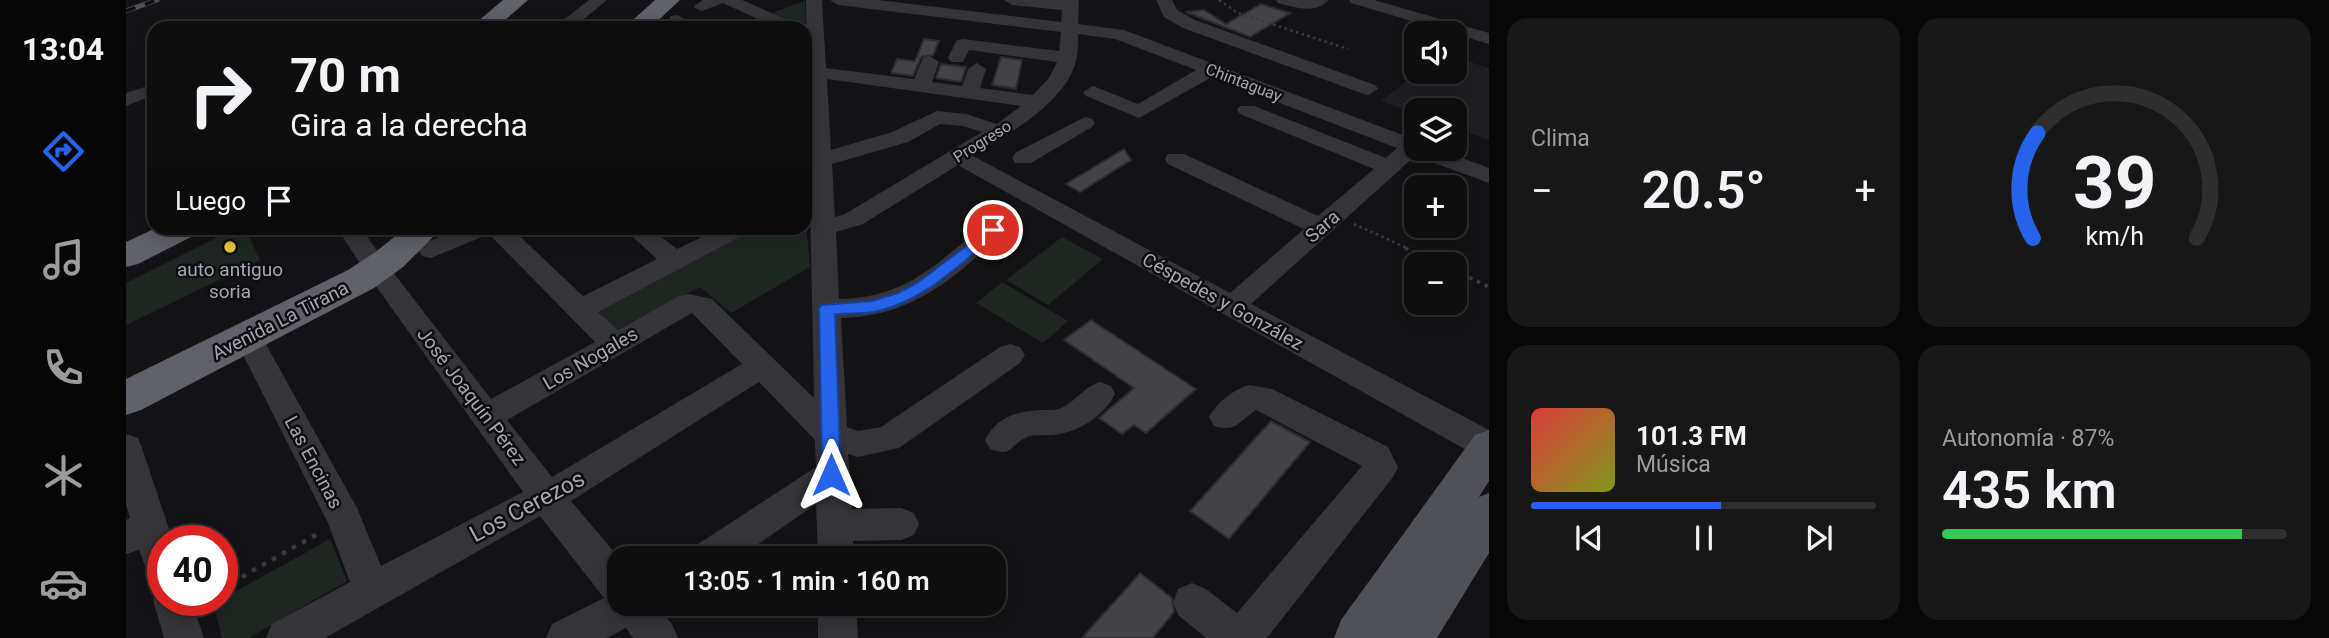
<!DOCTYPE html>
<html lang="es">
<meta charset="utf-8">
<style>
:root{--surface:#0e0e0f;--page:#171718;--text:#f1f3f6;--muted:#9b9c9e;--line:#2e2e2f;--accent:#2563eb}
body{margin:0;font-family:Roboto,sans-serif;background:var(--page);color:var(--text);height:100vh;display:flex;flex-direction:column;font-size:26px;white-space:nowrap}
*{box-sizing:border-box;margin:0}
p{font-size:23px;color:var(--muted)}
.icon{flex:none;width:38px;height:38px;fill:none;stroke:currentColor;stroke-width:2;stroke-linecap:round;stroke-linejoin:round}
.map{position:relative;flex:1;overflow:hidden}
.drawer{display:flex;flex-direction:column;gap:18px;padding:18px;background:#080808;width:840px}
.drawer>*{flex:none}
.hud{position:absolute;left:21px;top:21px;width:665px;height:214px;border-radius:21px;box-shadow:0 4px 18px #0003,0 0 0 2px var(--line);background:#0e0e0f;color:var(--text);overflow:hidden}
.fabs{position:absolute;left:1278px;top:21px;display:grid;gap:14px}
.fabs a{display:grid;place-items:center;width:63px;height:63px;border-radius:14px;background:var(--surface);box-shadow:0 4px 18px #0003,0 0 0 2px var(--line);font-size:35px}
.speed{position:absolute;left:21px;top:525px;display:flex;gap:14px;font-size:35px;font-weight:700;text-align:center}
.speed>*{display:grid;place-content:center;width:91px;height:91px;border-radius:50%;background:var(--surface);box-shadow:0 4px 18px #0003,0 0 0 2px var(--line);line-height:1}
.speed .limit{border:10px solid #d22;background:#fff;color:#111}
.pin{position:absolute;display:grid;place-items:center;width:60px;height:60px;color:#fff;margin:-30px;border:4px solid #fff;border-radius:50%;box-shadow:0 2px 7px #0007}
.me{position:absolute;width:77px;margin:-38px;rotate:0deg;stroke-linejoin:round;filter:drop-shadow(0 0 5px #0008)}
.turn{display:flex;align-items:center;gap:24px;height:147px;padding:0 28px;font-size:32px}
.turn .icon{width:91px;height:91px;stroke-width:2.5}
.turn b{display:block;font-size:49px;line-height:60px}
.then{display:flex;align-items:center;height:66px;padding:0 28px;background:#0003;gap:14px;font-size:26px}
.big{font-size:52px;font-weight:600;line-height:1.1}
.drawer .widget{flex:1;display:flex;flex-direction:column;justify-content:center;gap:10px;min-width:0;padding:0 24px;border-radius:21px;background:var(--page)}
.drawer .dial{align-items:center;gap:0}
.dial svg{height:182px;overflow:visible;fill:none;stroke:var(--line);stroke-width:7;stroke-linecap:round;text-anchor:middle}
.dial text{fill:var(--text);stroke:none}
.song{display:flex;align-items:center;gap:21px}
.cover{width:84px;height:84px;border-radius:10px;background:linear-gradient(135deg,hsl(0 70% 55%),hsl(70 70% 35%))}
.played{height:7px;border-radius:4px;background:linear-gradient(90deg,var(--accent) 55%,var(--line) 55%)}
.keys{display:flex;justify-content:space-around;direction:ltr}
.heat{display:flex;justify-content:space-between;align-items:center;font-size:38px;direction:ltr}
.charge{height:10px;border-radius:5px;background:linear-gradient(90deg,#34c759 87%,var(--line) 0)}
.drawer .tiles{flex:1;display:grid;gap:18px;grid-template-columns:repeat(2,1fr)}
.trip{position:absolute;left:481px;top:546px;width:399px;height:70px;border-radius:21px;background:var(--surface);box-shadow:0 4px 18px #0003,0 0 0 2px var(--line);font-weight:600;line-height:70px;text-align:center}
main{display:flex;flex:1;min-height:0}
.menu{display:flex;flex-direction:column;width:126px;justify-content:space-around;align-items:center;background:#060606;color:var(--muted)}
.menu .icon{width:49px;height:49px}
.menu .on{color:var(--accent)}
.menu b{font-size:32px;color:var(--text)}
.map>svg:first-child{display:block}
.built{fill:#1f1e21}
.green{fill:#1f2621}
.building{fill:#424247;stroke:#2d2d30;stroke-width:2}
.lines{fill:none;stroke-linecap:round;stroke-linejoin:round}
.path-far2{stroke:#3a3a40;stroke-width:2.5;stroke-dasharray:2.5 3.5;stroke-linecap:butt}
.path-far1{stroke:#3a3a40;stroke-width:3.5;stroke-dasharray:3.5 5;stroke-linecap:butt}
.path{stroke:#3a3a40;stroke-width:4.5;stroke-dasharray:4.5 7;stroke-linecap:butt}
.minor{fill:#343439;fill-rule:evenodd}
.major{fill:#505057;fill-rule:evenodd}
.highway{fill:#606169;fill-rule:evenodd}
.rail-casing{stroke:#4d4d53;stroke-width:5}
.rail{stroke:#0e0d0f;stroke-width:3.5;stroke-dasharray:10;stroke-linecap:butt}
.route{fill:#2563eb;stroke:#184099;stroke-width:2}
.poi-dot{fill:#e6c639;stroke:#0e0d0f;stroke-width:2.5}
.labels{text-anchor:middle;stroke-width:5;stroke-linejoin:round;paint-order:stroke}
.far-street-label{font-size:16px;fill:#a5a7b4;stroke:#0e0d0f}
.street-label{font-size:19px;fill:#a5a7b4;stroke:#0e0d0f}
.poi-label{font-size:19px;fill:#a5a7b4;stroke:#0e0d0f}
.near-street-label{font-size:23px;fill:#a5a7b4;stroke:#0e0d0f}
</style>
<main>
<nav class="menu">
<b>13:04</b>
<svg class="icon on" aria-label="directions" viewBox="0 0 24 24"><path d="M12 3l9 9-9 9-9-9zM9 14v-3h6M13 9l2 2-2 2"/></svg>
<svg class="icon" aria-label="music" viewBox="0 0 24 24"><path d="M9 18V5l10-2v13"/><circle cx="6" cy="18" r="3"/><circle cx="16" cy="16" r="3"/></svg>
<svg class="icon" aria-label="phone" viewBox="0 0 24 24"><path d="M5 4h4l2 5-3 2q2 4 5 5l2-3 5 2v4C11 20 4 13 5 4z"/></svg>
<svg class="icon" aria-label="climate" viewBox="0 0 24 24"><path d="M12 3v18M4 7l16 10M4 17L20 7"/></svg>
<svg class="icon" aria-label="car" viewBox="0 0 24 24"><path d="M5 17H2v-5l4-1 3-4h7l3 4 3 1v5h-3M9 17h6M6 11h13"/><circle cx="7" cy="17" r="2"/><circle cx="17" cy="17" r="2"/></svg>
</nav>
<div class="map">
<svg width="1363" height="638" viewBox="0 0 1363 638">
<rect width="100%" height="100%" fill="#131214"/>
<path class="built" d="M1328,57L1363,68V140L1328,127V110H1290V113L1255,101L1292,72H1328Z"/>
<path class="green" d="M679,1L680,29L646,13Z
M679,213L684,267L605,313L574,287L490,330L469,308L626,228H679Z
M110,228H119L134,260L0,325V283Z
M936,237L977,259L922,305L880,280Z
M876,282L942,321L917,343L850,303Z
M204,539L221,581L123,638H96L87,604Z"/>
<path class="building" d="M1135,4L1164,13L1124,37L1060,12L1078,10L1100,24Z
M798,39L813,41L807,55L795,57L787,76L765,73L771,59L789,61Z
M875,57L896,60L890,89L866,85Z
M815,64L840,67L835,82L810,78Z
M998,149L1005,160L954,192L940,184Z
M965,320L1070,389L1020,433L1008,425L996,434L973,418L1008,388L938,340Z
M1145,421L1184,442L1103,539L1064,511Z
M1014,573L1046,598L1048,612L1027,638H956Z"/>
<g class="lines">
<path class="path-far2" d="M1093,0L1112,13L1222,49
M1228,224L1283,249"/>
<path class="path-far1" d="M1279,248L1315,264
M1328,270L1363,287"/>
<path class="path" d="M96,588L195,532"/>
<path class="minor" d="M463,0H481L447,28H427Z
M577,0H616L671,24L674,28H651L597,3L576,11L570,9L568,6Z
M680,0H696L700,68L788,79L797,58L804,56L813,62L806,82L836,86L842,69L851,63L860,69L854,88L907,95L923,78L931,62L843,50L837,62H825L822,58L831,40L837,39L933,51L935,32L712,5L704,0H752L935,22L936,10L886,5L878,0H953L952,24L998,30L1290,140V149H1311L1363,168V183L1289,156L1125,304L1363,430V460L1351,456L832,165L737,224L710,232L713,299C780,298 810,264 858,225L867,222L876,225L879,230C872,242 858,251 847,260C807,295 769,317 715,318L721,427L732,431L755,427L874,347L884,344L894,347L899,355L894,363L773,448L732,457L722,454L726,509L775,508L788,513L793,524L788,535L775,540L727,541L728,558H692L690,504L612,558H564L569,546L690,467L689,440L633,382L445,501L494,559V604H529L546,624L552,638H507L500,628L481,638H420L426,624L478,598L414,516L199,638H140L146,624L224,582L202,523L108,337L112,330L122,327L132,330L231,508L255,566L397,492L242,275L238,269L240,266L235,265L211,228H235L257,259L255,262L260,263L365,399L469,342L363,234L305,258L296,256L292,250L296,244L335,228H385L457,296L531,259L497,228H524L551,249L594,228H624L621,233L472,312L492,330L553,296L563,294L586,299L688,398ZM952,34L989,39L1070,70L1012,104L967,86L957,92L960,96L1013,118L1086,77L1271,148L1260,158L1128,106H1114L1111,110L1114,114L1248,169L1192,216L1058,154H1042L1039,159L1042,164L1178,229L1104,293L847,156C882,134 944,101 951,56C952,49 952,41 952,34ZM701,79L895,106L871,124L840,114L811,111L766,132L705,150ZM814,124L837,126L856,132L719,214L709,217L706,164L782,142ZM566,313L616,364L426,477L381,420Z
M1030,0H1046L1051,10L1069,20L1249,85L1252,89L1242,95L1235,93L1057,28L1038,17Z
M1150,0H1203C1189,14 1170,8 1152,3Z
M1223,0H1248L1363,33V44L1225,3Z
M551,15L574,28C562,28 550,30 543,20L545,16Z
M28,84V95L0,106V93Z
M959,117L966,119L969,123L966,127L905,163H889L886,158L889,153Z
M974,382L985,386L989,394C978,416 953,432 928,435C920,436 908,434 901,437C884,444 887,458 864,449L859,440C870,417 891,411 915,410C922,410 931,411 937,407C951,400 958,387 974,382Z
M1123,385L1146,389L1262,447L1272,467L1267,477L1141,638H1080L1052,615L1047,602L1052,589L1066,583L1080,589L1111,613L1236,466L1130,410C1114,421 1109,433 1088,426L1083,417C1091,402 1107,390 1123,385Z
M0,434L12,438L16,448L47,541H37V600H65L78,638H38L27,600L32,587L36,585L24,580L13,550L0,554V520L4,518L0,505Z
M692,604H730L732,638H692Z"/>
<path class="major" d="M1363,430V481L1353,497L1363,493V553L1311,638H1208L1215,620L1349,435Z"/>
<path class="highway" d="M377,0H402L370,28H344Z
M529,0H554L524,28H498Z
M30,228H74L69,235L12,264L0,267V242Z
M279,228H316L277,267L248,288L15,410L0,415V379L222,270L251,251Z"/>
<defs>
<path id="rail" d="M0,11L31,0"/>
</defs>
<use href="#rail" class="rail-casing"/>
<use href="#rail" class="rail"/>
</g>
<path class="route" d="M867,226L872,227V233C834,264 798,302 748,312C735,314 721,313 709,314L715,475L712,481L705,483L699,481L696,475L693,309L695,305L746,301L772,293L791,283Z"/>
<circle class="poi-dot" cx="104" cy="247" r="7"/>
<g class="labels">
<g class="far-street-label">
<text transform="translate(1118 82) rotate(21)" y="6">Chintaguay</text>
<text transform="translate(856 141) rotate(-32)" y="6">Progreso</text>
</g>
<g class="street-label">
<text transform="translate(1196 226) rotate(-41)" y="7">Sara</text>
<text transform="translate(1097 301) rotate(29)" y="7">Céspedes y González</text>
<text transform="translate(154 320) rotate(-27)" y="7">Avenida La Tirana</text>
<text transform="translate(464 358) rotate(-30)" y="7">Los Nogales</text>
<text transform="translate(346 396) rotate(53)" y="7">José Joaquín Pérez</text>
<text transform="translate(188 462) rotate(62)" y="7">Las Encinas</text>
</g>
<g class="poi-label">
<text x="104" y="276">auto antiguo<tspan x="104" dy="22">soria</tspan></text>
</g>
<g class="near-street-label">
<text transform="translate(401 506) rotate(-28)" y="8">Los Cerezos</text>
</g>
</g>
</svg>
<div class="fabs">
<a><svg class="icon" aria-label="sound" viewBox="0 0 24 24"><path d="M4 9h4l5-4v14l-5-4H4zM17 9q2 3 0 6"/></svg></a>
<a><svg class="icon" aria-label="layers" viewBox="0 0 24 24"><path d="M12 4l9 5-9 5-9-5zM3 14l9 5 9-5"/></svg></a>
<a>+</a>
<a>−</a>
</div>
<div class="speed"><div class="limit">40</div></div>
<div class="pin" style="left:867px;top:230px;background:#d93025"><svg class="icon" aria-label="arrive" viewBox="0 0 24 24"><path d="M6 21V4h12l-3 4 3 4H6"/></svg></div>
<svg class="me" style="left:705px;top:475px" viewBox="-20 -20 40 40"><path d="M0-17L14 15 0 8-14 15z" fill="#2563eb" stroke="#fff" stroke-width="4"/></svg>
<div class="trip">13:05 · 1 min · 160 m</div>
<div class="hud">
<div class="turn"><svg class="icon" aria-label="right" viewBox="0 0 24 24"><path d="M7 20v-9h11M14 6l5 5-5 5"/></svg><div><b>70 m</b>Gira a la derecha</div></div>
<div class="then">Luego<svg class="icon" aria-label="arrive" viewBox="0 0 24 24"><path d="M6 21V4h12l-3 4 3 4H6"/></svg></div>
</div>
</div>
<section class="drawer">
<div class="tiles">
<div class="widget"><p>Clima</p>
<div class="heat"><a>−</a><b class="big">20.5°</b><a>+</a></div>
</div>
<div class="widget dial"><svg viewBox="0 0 100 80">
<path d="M14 69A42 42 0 1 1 86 69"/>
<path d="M14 69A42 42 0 0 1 16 23" stroke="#2563eb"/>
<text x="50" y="56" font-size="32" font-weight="700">39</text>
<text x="50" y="72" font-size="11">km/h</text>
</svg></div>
<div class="widget">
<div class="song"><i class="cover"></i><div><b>101.3 FM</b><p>Música</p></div></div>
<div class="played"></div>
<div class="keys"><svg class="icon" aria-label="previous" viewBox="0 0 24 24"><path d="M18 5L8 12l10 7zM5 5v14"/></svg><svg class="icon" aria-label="pause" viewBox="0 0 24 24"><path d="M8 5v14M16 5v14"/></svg><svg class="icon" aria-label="next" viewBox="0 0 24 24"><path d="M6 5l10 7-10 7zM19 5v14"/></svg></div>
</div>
<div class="widget"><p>Autonomía · 87%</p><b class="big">435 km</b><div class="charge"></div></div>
</div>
</section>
</main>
